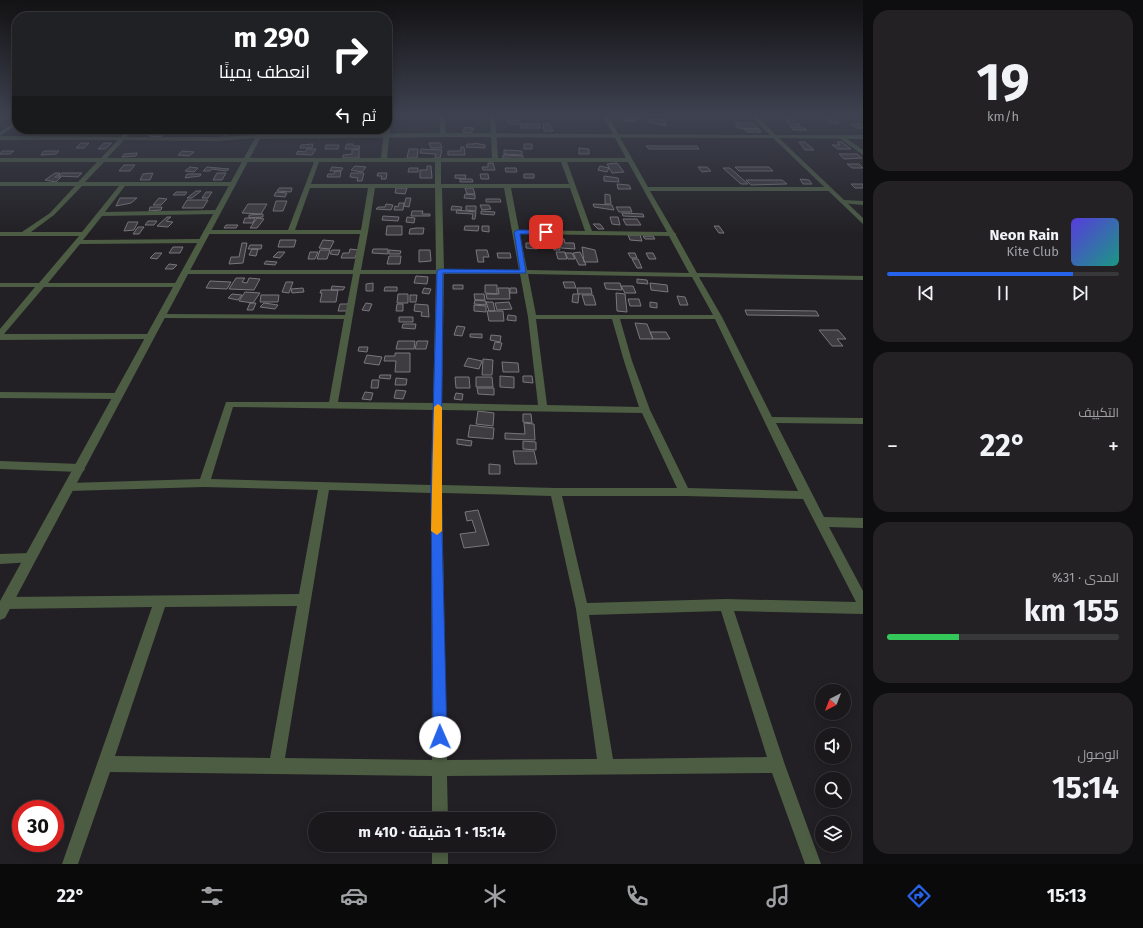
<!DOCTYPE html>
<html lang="ar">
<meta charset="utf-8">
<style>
:root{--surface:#1a181b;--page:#232124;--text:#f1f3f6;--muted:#9fa0a3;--line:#38373a;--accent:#2563eb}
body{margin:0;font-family:"Fira Sans",Cairo,sans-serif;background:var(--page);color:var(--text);direction:rtl;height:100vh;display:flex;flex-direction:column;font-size:15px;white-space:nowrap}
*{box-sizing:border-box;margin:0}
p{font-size:13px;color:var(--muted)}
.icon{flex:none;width:22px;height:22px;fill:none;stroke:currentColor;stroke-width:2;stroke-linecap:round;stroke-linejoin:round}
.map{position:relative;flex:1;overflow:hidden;direction:ltr}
.details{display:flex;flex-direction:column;gap:10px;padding:10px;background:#0e0d0f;width:280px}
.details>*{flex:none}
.banner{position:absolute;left:12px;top:12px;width:380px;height:122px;border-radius:16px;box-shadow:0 2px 10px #0003,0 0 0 1px var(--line);direction:rtl;background:#202124;color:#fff;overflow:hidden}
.needle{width:26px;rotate:222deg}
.controls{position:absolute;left:815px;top:684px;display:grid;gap:8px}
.controls a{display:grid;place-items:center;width:36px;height:36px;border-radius:50%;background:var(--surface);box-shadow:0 2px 10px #0003,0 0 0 1px var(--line);font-size:20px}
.speed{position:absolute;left:12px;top:800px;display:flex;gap:8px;font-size:20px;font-weight:700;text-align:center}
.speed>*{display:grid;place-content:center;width:52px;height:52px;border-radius:50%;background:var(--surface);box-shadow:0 2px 10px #0003,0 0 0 1px var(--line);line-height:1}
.speed .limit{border:6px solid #d22;background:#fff;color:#111}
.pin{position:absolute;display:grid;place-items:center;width:34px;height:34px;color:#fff;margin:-17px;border-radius:8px;box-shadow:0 2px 6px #0006}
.me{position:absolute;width:44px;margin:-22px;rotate:359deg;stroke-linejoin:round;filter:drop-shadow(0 0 3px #0008)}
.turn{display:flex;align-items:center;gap:14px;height:84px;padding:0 16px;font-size:18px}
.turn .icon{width:52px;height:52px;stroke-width:2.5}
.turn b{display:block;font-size:28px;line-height:34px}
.then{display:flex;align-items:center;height:38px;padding:0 16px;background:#0003;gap:8px;font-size:15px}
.big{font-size:30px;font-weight:700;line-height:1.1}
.details .tile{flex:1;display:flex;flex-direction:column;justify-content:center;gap:6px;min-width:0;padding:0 14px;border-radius:16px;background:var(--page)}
.details .dial{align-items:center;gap:0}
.dial b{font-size:52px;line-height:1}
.song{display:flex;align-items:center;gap:12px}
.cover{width:48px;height:48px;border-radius:6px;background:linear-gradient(135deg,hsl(250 70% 55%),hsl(170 70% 35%))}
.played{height:4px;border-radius:2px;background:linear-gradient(90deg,var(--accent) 80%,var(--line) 80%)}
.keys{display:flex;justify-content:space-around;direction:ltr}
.heat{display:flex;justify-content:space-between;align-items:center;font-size:22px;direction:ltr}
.charge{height:6px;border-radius:3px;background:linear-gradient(90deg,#34c759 31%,var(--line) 0)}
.trip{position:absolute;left:308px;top:812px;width:248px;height:40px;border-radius:20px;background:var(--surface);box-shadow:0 2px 10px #0003,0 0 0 1px var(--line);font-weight:700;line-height:40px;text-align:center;direction:rtl}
.dock{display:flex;height:64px;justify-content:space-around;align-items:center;background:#0a0a0b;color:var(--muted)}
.dock .icon{width:28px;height:28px}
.dock .on{color:var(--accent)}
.dock b{font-size:18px;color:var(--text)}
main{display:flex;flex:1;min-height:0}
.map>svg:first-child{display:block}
.building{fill:#3f3c41;stroke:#79767c}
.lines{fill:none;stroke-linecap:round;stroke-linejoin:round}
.minor{fill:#4c5d43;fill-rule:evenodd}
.tertiary{fill:#4c5d43;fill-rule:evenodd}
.route{fill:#2563eb;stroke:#184099}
.slow{fill:#f59e0b}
</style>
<main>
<section class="details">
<div class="tile dial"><b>19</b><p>km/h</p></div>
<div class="tile">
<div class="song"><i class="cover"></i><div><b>Neon Rain</b><p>Kite Club</p></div></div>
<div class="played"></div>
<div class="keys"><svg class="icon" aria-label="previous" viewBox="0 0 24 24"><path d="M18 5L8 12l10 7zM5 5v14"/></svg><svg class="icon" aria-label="pause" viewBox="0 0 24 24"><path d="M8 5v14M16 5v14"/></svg><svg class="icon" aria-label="next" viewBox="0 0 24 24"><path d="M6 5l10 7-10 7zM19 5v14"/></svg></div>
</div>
<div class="tile"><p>التكييف</p>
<div class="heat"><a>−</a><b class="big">22°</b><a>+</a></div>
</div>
<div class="tile"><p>المدى · 31%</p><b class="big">155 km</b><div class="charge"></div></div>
<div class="tile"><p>الوصول</p><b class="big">15:14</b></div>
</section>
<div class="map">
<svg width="863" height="864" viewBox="0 0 863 864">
<rect width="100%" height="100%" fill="#222024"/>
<path class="building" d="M623,117H639L640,118H634L636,121H625Z
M787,118H792L800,125H790L786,121H790Z
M824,118H832L839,123H830Z
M648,119L664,120L666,126L649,122Z
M507,120H518L520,124H509Z
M736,123H753L758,129L738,128L735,125H738Z
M520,124H539L540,128H521Z
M543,124H549L553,131H544Z
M851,124H861L863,128H856Z
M465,127L474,128L471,133L463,132Z
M790,127H802L807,130H794Z
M744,129H759L761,132H747Z
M183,130H189L188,132L199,130L197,133H173Z
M220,131H230L227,135L218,134Z
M154,132H166L161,137L149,136Z
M799,142H805L814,150H805Z
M837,142H842L851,149H838L832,145H840Z
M81,143H89L84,148H76Z
M104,143H112L105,149H98Z
M429,143H440L442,148H431Z
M474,143L485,145V148L466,147L467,144H474Z
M313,144L312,148H300L301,145Z
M347,144H353V146H360L359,149H345Z
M524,144H532V149H524Z
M326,145H339L338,149H325Z
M646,146H697L699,149H649Z
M461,147H464L465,155H448V151H461Z
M579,148L589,149V154H579Z
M307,149H316L312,155L296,154L298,151L305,152Z
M359,149V158H343V155L352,154V150Z
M409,149H418L417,158H407Z
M421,149L442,150L440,158H435L436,154L420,153Z
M504,150L522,151V155L504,154Z
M2,151H14L10,154H0Z
M44,151H59L56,154L41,155Z
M182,151L194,152L189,156L178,155Z
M137,153L136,156L122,157L124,154Z
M839,154H857L862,158L844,159Z
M503,155L523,156V159L503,158Z
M488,163H493L495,170H483L482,167H488Z
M617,163L624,172L612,173L607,164Z
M847,164H859L863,168H852Z
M124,165H135L130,171H119Z
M355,166L366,167L362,172L351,170Z
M427,166H431L432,178H420V170H427Z
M600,166L609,168L607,172L598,170Z
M190,167L198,168L194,172L185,171Z
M207,167L229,169L226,171L212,169L210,171H203Z
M332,167L343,168L341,171H330Z
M698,167H707L711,171L702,172Z
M735,167H769L773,171H739Z
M409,168H418V172H408Z
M505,168H516L517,172H506Z
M723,168H730L748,184H741Z
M335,171H341L340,177H327L328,174H334Z
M55,173H60L55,177H61L56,182L45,180Z
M62,173H82L78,177L58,176Z
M153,173L150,180H140L143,174Z
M217,173H226L222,180H213Z
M351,173H364L362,181H357L358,178L350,177Z
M378,173H387L386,179H381L382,176H377Z
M187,174H201L200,176L185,178Z
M480,174H488L489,179H481Z
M524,174H534V178H524Z
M455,175H466L465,179L455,178Z
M604,176L618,178L619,182L604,181Z
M460,179H472L473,182H460Z
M800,179L809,180L812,184H803Z
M746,180H782L787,184L751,185Z
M617,184L629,185L631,189H618Z
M851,184H863V188H855Z
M279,188H292L291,192L277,191Z
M396,188H407L405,194L395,193Z
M465,188H473L475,194H467Z
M196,191H201L192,198H187Z
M176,192H187L185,195H173Z
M206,192H212L208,198H202Z
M276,192L287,193L285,197L274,196Z
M465,194L475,195V199L464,198Z
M605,194L610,195L611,204H605Z
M120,198H137L131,203L116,206Z
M159,198L167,199L161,205H153Z
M406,198H411L409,207L404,206Z
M486,199H500L501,202H486Z
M187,200H208L203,208H182Z
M276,201H287L283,211H273Z
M399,203H404L403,210H394L395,206L398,207Z
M248,204H267L261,214L242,213Z
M386,204L393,205L391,210L376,209L378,207H385Z
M593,204L612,205L614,210L594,207Z
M480,205H489L491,209L482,210Z
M452,206L462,207L461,210H451Z
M466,206H476V211L466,210Z
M150,207H162L161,210L149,211Z
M616,207H630L632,212H619Z
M457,210L476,212L475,219H472L473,214L456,213Z
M412,211H423L422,214H430V216H411Z
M481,211L495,212L494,215L481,214Z
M622,213L643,214L644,217L623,216Z
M263,214V217L249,218V215Z
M383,216L399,217L398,221L382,220Z
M167,217H171L166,221L173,222L168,227L157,226Z
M407,217L415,218L414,223L406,222Z
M610,217H618L620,225L612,224Z
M245,218H255L253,223H243Z
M257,218L264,219L257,228H250Z
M623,219H637L641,225H626Z
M148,221H157L154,225H145Z
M128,222H138L134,230L124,231Z
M593,224H600L604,229H598Z
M226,225H238L236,228H224Z
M387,226H402V235H386Z
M465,226H479L478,231L464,230Z
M482,226H489V232L482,231Z
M714,226H719L724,233H719Z
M138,227H144L139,234H133Z
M416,228H424L423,234H409L410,229Z
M628,235H640L642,241L630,240Z
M541,236H548L552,248H545Z
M643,236H653L655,239H645Z
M559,239H564L565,243H574L575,249L561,248Z
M280,240H296L294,247H278Z
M323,240L334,241L330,249L319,248Z
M242,243H247L243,263L229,264L231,257H239Z
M526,243H537V249L526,248Z
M552,243H559L560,250H554Z
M250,245H262L261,249H248Z
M173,247H183L180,253H169Z
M582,247L595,250L598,262H584Z
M252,249H258L256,256L249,255Z
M350,249L358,250L355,258H341L343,253H349Z
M373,249H388V254L372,253Z
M320,250H330L327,259H317Z
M332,250H340L338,255L330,254Z
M389,250L401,251L400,254H389Z
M419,250H430L431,261L419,262Z
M476,250H487L489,257H483L484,262H478Z
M278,252H285L280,258L273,257Z
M310,252H318L315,259H308Z
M556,252H565L567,259H558Z
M580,252L586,265H579L573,253Z
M155,253H162L157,259L150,258Z
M497,253H510L511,258H498Z
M565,253H572L575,259H568Z
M628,253H635L637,258H631Z
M646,253H653L656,259H649Z
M389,256H401L400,264H387Z
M632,259H638L642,268H637Z
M266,261L277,262L275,265L264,264Z
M169,264L177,265L173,269H165Z
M416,276L428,277L427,284L414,283Z
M236,278H245L242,282L247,283L249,278L260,279L254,290L229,289Z
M637,279L647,280L648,284L637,283Z
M210,281L231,282L227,289L206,288Z
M286,282H293L289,293L282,292Z
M563,282H574L576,288H565Z
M373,283V291H366V284Z
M604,283H620L622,290L606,289Z
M650,283L667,285L668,292L651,290Z
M453,285H463V289H453Z
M485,285H497V294L485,293Z
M332,286L345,287L343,290H331Z
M621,286H633L636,293H625Z
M385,287H397V291H384Z
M303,288L304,292L292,293L291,289Z
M424,288L431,289L429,294L422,293Z
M498,288H509L510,299H487L486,294H499Z
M510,288H516L517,293H510Z
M577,288H591L592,294H578Z
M321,290H338L336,302H320L322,293H320Z
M245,292L260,293L253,303L239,301Z
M616,293L625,294L627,312L617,311Z
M232,294L242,295L238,300L228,298Z
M398,294H408V303H397Z
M474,294H484L485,300H475Z
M573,294H579L578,303L572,302Z
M261,295H279L278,302H260Z
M410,295H417L416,302H410Z
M582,295H593L596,305H585Z
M677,296L685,297L688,305H680Z
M628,299H639L641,306H630Z
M475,300L486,301V305L474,304Z
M486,302H493L495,311H489Z
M509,302L512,309L497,310L495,303Z
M650,302L657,303V308L650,307Z
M250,303H256L253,310H247Z
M264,303L278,305L275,309L260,307Z
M366,303L372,304L369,311L362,310Z
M340,304H348L347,311H338Z
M397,304H403V311H396Z
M415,304L428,305L429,317L421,316L422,312L414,311Z
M474,305L486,306V312L474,311Z
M745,310L816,311L819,316L747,315Z
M487,311H503L504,321H489Z
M508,315L516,316V321L507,320Z
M399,317H413V322H399Z
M635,323L647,324L653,339H640Z
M403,324H416L415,329L402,328Z
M457,326L465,327L462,336L454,335Z
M819,330H838L846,339H837L843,346H832Z
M650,332H666L670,339H653Z
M470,334H482V338L470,337Z
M491,335L501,336L500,342L490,340Z
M398,341H415L414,349H396Z
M417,341H428L426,349H415Z
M495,342L502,343L500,350L493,349Z
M359,347H368L367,352L358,351Z
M395,353H410V372H395L396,361H384L385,356H395Z
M367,355L382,357L379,365L364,363Z
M468,358L482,361L479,369L464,366Z
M483,359L493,360L492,375H482Z
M502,362L518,363L519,372H503Z
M380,375H391L390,379L379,378Z
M500,376L514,377V388L500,387Z
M523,376H532L533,383L523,382Z
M455,377H469L470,388H456Z
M476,377H492L493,387H476Z
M396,378L407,379L406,385H395Z
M372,380H379L378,388H371Z
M477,388H494V395L478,394Z
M396,390L406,391L403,399L394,398Z
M365,392L373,393L371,400L362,399Z
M456,393L463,394L462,400L454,399Z
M478,411L494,413L493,426L476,424Z
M523,414H531L532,423L523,422Z
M524,423L534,424L535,440L505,439V433L525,434Z
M470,425L494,428L493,439L468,437Z
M457,439L472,441L471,446L457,444Z
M523,441L536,442V450L523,449Z
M513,451H534L537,464H515Z
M489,464L500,465V474H489Z
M478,510L489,545L464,548L460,534L476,532L472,520L467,521L465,512Z"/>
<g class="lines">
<path class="minor" d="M387,114H389L390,122L387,124Z
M440,114H444L446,135L443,137L440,135Z
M490,114H863V116H608L648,187H829L832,189L829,191H650L674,232L676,234V235L697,273L863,276V280L699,277L722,317L772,417L863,418V424L776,423L824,517L863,518V528L829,527L863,591V614L734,611L785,765L821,864H805L772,773L447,776L448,819H432V776L110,772L78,864H62L152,607L7,609L2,607L1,603L2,599L7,597L299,594L318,490L204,487L69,491L65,490L64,487L65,484L69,483L200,479L226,402H329L344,319L162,318L158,316L162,314L345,315L353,274H186L182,272L186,270H353L360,234H206L203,232L206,230H288L314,162H104L85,182H233L236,184L233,186H125L105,212L217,210L220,212L217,214L102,216L83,240L201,239L204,241L201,243L80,244L48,283H178L182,285L181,287H44L4,334H150L153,335V339L0,340V329L35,287H0V283H39L79,236H0V232H22L50,213L75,186H0V182H78L97,162H0V158H101L118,140H0V136L121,137L128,129H134L126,137H216L259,135L262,137L261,138L216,141L124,140L107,158H381L384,129H387V127L390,129L387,158H492ZM495,116H603L626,158H498ZM319,162H435V184H311ZM441,162H561L569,184H441ZM567,162H628L667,232L592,231ZM82,186H119L82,232H31L54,215ZM310,188H368L361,230H295ZM375,188H435L436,270H361L368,232ZM442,188H504L519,270H444ZM511,188H570L585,231L519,230ZM520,234L669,236L689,273L527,270ZM360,274H436L433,403L338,402ZM444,274H520L528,317L538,405L442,403ZM528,274L692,277L713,315H536ZM536,319H612L624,361L639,407L547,405ZM620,319H715L798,491L688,488L650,410L632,361ZM233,407L433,410L431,485L211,479ZM442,410L642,413L677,488H556L442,485ZM329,490L431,493L432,760L285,758ZM442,493L551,496L576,609L597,759L447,760ZM562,496H685L803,499L856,602L726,599L587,603ZM297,606L270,758L115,756L165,607ZM721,611L767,757L613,759L589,615Z
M0,117H17V119H0Z
M17,120V124L0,136V132Z
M839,136H843L863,150V155L839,138Z
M843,200L863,201V205L841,203V201Z
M0,392L117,393L122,396L117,399L0,398Z
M0,461L80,464L84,465L85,468L84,471L80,472L0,469Z
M30,553L34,554L36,558L34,562L0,564V554Z
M432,845H448V864H432Z"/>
<path class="tertiary" d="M749,114H754L776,135H863V139L779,138L863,218V224L773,138L443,137L260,139L5,618L0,620V601L260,129H266L262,135L443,133L770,135Z"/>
</g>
<linearGradient id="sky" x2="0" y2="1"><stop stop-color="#131214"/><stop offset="0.49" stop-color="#3e4250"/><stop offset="1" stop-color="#3e4250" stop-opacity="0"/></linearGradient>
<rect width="863" height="235" fill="url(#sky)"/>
<path class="route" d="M517,230H546L549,232L546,234H520L526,273H443L441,489L447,737L445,741L440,743L435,741L433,737L431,489L437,271L440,269L520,270L514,232Z"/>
<path class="slow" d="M438,404L442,407V531L437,535L431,531L434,407Z"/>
</svg>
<div class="controls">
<a><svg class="needle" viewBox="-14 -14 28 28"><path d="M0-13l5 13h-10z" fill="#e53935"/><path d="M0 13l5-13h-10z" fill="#9fa0a3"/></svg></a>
<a><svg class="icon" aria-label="sound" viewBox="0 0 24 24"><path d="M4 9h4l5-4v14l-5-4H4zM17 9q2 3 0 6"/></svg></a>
<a><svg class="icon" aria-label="search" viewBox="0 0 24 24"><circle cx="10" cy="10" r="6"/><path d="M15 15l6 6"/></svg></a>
<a><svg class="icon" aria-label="layers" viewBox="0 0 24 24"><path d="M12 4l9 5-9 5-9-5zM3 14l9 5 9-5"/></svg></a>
</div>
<div class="speed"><div class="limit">30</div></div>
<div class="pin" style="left:546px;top:232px;background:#d93025"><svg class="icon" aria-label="arrive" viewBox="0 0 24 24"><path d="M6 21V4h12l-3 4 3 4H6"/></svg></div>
<svg class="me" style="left:440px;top:737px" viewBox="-20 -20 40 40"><circle r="19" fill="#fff"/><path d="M0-13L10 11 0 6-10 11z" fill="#2563eb"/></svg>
<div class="trip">15:14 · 1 دقيقة · 410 m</div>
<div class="banner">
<div class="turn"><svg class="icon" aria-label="right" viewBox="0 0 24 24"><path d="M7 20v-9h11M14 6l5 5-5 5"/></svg><div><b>290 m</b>انعطف يمينًا</div></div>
<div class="then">ثم<svg class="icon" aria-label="left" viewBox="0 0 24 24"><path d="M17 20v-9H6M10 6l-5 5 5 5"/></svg></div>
</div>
</div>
</main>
<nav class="dock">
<b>15:13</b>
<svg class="icon on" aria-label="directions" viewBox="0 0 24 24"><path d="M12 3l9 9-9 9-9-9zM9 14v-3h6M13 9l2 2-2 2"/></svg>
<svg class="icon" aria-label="music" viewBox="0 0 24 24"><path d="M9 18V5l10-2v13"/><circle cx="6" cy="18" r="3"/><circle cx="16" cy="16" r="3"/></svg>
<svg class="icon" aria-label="phone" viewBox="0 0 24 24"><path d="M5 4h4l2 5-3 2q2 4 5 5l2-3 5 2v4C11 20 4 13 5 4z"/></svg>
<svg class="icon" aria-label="climate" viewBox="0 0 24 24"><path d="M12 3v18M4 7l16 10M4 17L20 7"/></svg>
<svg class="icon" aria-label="car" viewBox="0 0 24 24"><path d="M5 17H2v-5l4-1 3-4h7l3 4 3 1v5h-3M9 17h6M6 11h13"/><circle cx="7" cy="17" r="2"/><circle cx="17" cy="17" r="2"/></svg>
<svg class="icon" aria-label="filters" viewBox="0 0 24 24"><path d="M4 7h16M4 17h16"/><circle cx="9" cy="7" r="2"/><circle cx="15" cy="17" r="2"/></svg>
<b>22°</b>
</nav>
